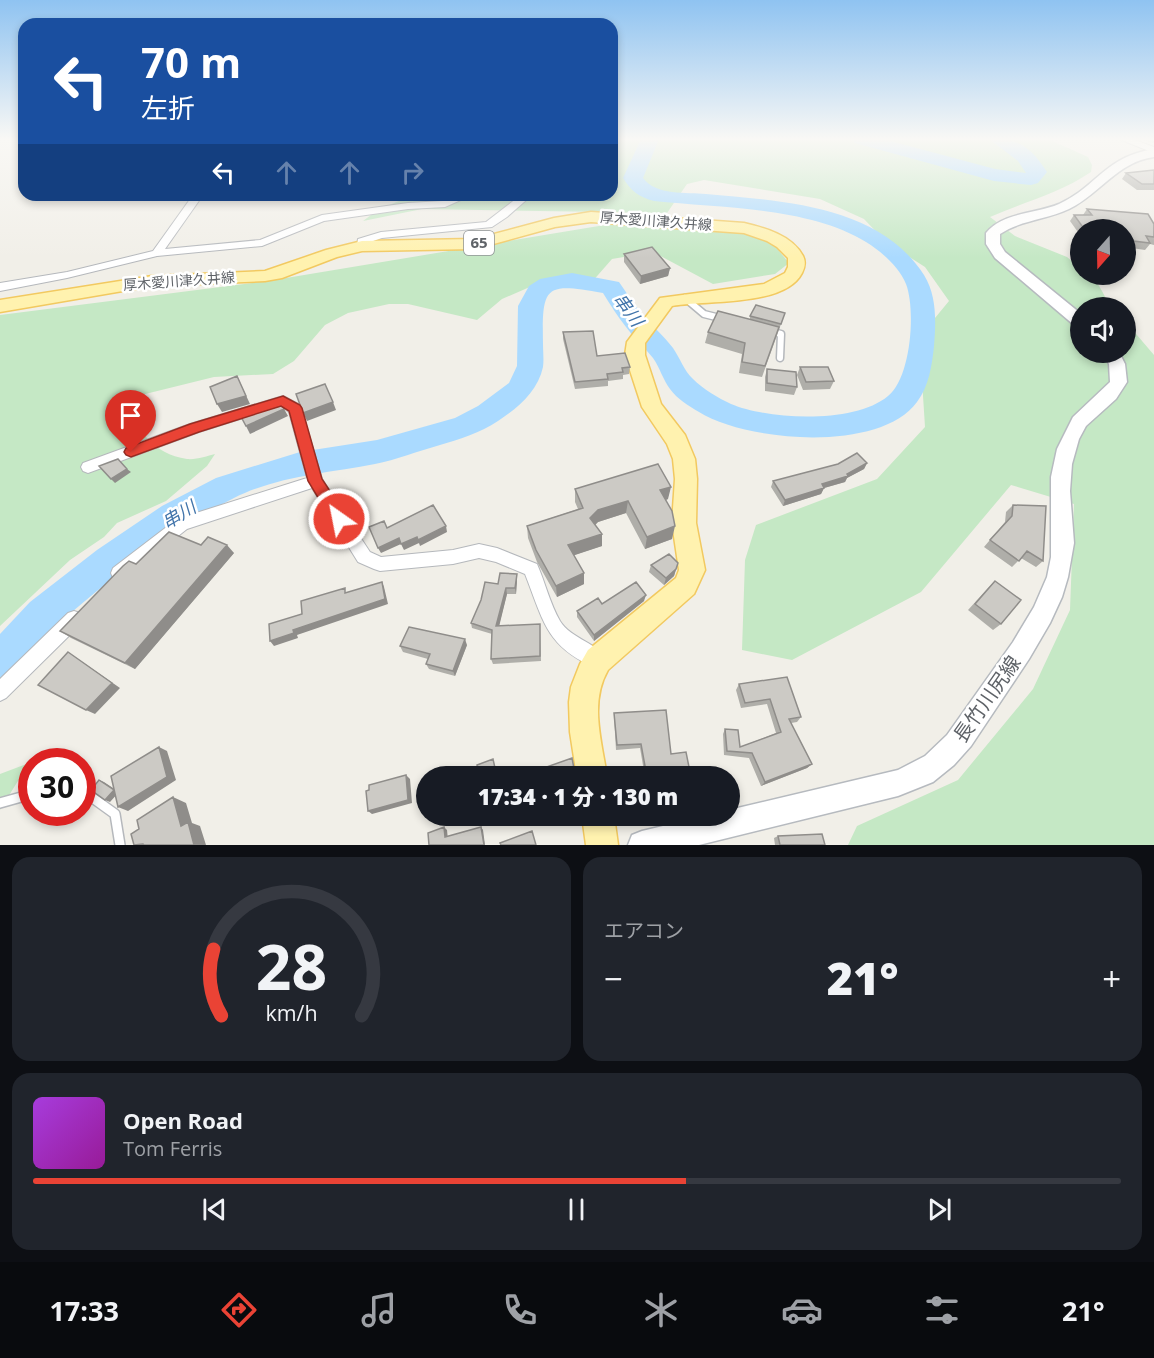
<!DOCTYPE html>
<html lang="ja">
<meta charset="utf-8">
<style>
:root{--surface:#171b24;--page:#20242c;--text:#f1f3f6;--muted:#9ea1a6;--line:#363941;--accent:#ea4335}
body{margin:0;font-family:"Open Sans","Noto Sans JP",sans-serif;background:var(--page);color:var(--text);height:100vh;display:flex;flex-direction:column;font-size:22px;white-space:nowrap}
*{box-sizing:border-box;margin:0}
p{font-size:20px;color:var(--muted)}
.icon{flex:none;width:33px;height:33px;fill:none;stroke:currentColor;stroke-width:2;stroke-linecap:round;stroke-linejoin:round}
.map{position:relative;height:845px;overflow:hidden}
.panel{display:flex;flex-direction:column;gap:12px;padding:12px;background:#0d0f14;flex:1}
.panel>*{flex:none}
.top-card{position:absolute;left:18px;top:18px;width:600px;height:183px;border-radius:18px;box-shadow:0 3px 9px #0003;background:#1a4fa0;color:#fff;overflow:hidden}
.needle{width:39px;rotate:200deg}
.controls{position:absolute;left:1070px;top:219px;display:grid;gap:12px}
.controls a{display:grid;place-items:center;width:66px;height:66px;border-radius:50%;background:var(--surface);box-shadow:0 3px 9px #0003;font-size:30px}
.speed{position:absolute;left:18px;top:748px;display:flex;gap:12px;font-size:30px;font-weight:700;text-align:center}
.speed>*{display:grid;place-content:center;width:78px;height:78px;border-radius:50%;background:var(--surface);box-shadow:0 3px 9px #0003;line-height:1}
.speed .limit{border:9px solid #d22;background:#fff;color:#111}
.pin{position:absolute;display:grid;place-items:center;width:51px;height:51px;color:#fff;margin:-62px -26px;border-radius:50% 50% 50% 0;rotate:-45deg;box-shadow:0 0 6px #0007}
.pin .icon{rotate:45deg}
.me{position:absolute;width:66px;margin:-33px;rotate:327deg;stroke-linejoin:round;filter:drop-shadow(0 0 4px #0008)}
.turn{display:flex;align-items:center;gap:21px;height:126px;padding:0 24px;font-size:27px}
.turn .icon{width:78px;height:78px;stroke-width:2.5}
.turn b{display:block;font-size:42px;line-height:51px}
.lanes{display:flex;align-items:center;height:57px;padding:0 24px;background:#0003;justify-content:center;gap:30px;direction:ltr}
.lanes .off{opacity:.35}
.big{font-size:45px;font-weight:800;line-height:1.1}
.panel .tile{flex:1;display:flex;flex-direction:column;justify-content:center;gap:9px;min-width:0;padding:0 21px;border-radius:18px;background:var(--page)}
.panel .dial{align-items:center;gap:0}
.dial svg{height:156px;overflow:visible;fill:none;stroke:var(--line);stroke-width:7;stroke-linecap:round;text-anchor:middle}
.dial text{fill:var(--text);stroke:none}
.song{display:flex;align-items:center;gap:18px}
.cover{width:72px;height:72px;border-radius:9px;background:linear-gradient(135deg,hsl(280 70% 55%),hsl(300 70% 35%))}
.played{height:6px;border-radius:3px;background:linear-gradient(90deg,var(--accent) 60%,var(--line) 60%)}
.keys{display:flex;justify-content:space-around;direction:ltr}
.heat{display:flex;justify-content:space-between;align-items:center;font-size:33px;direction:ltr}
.panel .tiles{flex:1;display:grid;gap:12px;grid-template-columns:1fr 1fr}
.tile:last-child{grid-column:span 2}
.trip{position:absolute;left:416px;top:766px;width:324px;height:60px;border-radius:30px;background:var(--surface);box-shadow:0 3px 9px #0003;font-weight:800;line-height:60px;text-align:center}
.dock{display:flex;height:96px;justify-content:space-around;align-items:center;background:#090b0e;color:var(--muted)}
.dock .icon{width:42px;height:42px}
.dock .active{color:var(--accent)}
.dock b{font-size:27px;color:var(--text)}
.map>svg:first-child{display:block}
.green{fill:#c5e8c5}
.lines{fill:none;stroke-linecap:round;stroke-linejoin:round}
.river{fill:#aadaff;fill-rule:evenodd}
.lane-far1-casing{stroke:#b5b8bc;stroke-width:9}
.lane-casing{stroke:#b5b8bc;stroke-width:12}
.street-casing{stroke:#b5b8bc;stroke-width:2}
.secondary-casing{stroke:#b6babf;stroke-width:3}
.primary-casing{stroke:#f2c960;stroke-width:3}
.lane-far1{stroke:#fff;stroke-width:6}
.lane{stroke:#fff;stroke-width:9}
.street{fill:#fff;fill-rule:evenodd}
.secondary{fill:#fff;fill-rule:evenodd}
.primary{fill:#fff2af;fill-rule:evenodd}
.wall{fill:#afaea9}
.shaded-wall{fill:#8f8d8a}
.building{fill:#cccac5;stroke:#8f8d8a;stroke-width:1.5}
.route{fill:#ea4335;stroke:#982c22;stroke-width:1.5}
.labels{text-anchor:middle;stroke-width:5;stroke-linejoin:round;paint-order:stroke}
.far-street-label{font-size:14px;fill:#5f6368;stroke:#fff}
.shield{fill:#fff;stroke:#8f9295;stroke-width:1.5}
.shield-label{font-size:15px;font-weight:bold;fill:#5f6368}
.water-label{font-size:18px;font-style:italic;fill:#4174aa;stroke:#fff}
.near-street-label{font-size:20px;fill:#5f6368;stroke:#fff}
</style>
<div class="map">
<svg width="1154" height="845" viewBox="0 0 1154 845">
<rect width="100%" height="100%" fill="#f1efe8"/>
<path class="green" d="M612,139H1048L1088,157L1092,165L1091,172C1060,193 1024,202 990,217L1015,236L1067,257L1080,268V274C1100,275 1101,295 1112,307L1080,308V352H1125V321L1154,355V845H848L857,826L958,780L1033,689L1070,610L1074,504L1011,485L921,592L792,660L742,650L745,560L756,525L877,479L925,427L922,380L935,318L949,301L925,267L886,242L864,219L820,199L704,180L687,184L667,213L422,209L363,221L379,209L414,195H612Z
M623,222L752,234L775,246L789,263L775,274L713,284L653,252L612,259L591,283L532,286L502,299L477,320L408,304H389L348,313L325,325L294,361L273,374L214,377L125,399C136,429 153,454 187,459C196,460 207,456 215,454L207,466L166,501L117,523L104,537L70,560L0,626V315L268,281Z
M29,763L0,810V774Z"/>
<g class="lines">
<path class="river" d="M641,139H659L643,178C656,196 687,192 706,194C781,201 879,205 924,275C937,296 936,322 934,346C932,365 929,386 917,402C880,453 747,442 699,412C689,406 677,399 670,389C663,380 660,368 653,358C644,347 634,338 626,327C617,316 610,304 603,293C544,282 542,286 543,344C543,351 544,360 543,367C538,391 518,408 498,421C480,433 460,439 440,445C418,451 396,460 375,464C329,473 277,476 234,498C170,531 112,577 58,624C38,642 25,669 0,680V634L30,602L97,550L162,506L216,478L300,452L377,440L455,418L478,406L509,383L517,366L518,306L529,286L540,279L572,273L619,282C627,293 634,305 643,315C653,327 664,336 673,348C680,358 684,371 693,379C703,389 718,398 731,404C769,420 855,424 888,396C911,378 916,310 906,284C899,267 882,252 866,242C809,207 720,208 654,201C639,197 631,191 623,178Z
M852,139H883L995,169L1026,173L1018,161L989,139C1020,139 1030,146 1047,172L1038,183L1031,185L994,181L855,143Z"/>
<defs>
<path id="lane-far1" d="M685,298L704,314L724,319
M769,331L781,334L780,358"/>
<path id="lane" d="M82,795L90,796L115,814L120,845
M0,803L32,794"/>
<path id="street" d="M1119,139H1132L1154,147V153Z
M193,195H203L165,249L260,240L322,215L408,203L443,201L459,195H472L445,207L408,209L324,221L262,246L157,256L67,278L0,291V283L67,272L153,251Z
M521,195H532L507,217L492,227L382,238L367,243L366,248H358L357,246L358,239L381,232L486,222Z
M283,396L300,405L322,479L370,552L381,557L453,550L479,544L497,548L537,564C545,582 550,604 560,621C571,639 600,644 607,660L604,666L598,669C546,647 544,622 525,574L496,562L479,558L453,564L380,571L374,569L358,562L312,488L187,529L125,578L119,580L113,578L111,573L113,568L177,519L307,478L289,412L281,406L199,432L88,473L83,471L81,467L83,463L190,424Z
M74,611L80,613L82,619L80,625L6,698L0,701V679L68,613Z"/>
<path id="secondary" d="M1154,149V157C1117,162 1100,194 1069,209C1046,220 1021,220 1000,234V244L1005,252L1080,313V326L1074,325L995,258L986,244V233C1003,212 1036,214 1059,204C1098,186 1104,157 1154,149Z
M1103,352H1119L1125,364L1127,382L1116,399L1086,426L1079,439L1072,464L1070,491L1074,543L1068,577L1062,597L1050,623L1029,659L971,746L954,765L933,782L898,796L699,845H628L632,835L642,831L705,816H729V810L898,770L925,756L947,735L1013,642L1034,607L1047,577L1051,557V477L1057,449L1073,417L1110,382L1109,364Z"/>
<path id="primary" d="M591,212L744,223C765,228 792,235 803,256C806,262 805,267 802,273C785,307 705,300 672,306L645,343V355L661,404L685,435L695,459L697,479L696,523L705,570L694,594L608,670C589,703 602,742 607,777H577L570,732L569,702L571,687L580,664L588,650L676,578L679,570L672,523L675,479L673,459L667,444L642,407L625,355L627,342L660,298L764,284L785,273L788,267V258L777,247L767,241L744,233L591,222L555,227L475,249L362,251L337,257L282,278L265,281L152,286L0,312V300L152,276L265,271L326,250L362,241L475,239L554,218Z
M582,816H614L618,845H586Z"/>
</defs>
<use href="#lane-far1" class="lane-far1-casing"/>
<use href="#lane" class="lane-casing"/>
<use href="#street" class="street-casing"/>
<use href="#secondary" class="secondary-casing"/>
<use href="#primary" class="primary-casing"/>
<use href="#lane-far1" class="lane-far1"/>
<use href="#lane" class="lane"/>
<use href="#street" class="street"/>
<use href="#secondary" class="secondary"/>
<use href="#primary" class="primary"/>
</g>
<path class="wall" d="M1142,139H1154V143L1143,140Z
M1154,170V190H1137L1122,179L1126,173Z
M1087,209L1154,224V245L1150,244L1145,250L1125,247V230H1080V235L1070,221L1074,215H1083Z
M624,254L670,268L668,276L640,284L624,262Z
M785,313L762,377L739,373L742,354L705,343L708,332L750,320V316Z
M563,332L597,356L630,367L629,374L623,375V379L608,381V386L575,389L563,339Z
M800,367L834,381L830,389L803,390L797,375Z
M767,369L797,387L794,395L765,391V377Z
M867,463L864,469L847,478L845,482L824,488L821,494L783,506L771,487L773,481Z
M575,489L668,499L666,500L672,539L645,549L626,513L598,522L595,525L602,546L574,555L584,584L557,597L537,562L528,538L527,526L578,509L575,502Z
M1013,505L1043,561L1036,567L1021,558L1012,567L984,547L1005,522L1006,512Z
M201,545L234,553L135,669L71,638L60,631L136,564Z
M678,563L674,576L664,585L649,572L651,565Z
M517,574V580L516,594H507L499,625L540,629L541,661L493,664L491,659L492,634L472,628L471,623L498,584Z
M995,581L1001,624L993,630L968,610L988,588Z
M644,601L594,641L577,617V611L602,604Z
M467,645L455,676L429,669L426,664L428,659L403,652L400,646Z
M787,677L801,717L797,722L791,723L812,764L807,768L761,786L749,758L724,755L723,734L725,729L740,747L776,733L767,704L741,708L736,690L739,684Z
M614,713L671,754L691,777H645L640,748L616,750L614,717Z
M778,836L825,845H775L774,838Z"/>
<path class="shaded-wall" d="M670,268L668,276L640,284L641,276Z
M237,376L250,404L222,412L217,404Z
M333,402L336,410L307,421L303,413Z
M283,407L288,416L250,434L246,426Z
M867,463L864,469L847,478L845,482L824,488L821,494L783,506L785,500L822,484L847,474Z
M127,469L131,472L115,483L111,479Z
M671,487L668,499L658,503L660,490Z
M628,501L626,513L598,522L590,530V518L598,510Z
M446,526L447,532L420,546L418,540Z
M675,526L672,539L645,549L647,537Z
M602,534V546L569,557L568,545Z
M417,537L419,543L404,550L401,544Z
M399,538L401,544L381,553L378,548Z
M227,545L234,553L135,669L125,663Z
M678,563L674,576L664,585L666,578Z
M584,573V584L557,597L556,586Z
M517,574V580L516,594L515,588Z
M382,582L384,587L388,604L297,635L298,638L274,646L270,641L293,630Z
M506,588L507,594L498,631L496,626Z
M646,595L644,601L594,641V635Z
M465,639L467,645L455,676L453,671Z
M68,652L120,688L95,714L86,710Z
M159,747L167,751L176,780L128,811L118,807Z
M812,764L807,768L761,786L765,782Z
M406,775L410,779L412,803L372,814L368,811Z
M99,780L104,782L119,792L110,802L105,800Z
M173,797L186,803L192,823L200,826L206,845H194L181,826Z
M563,816H571L560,820L559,817Z
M444,827L447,830L448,840L445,837Z
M481,827L483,830L485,845H484Z"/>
<path class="building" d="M1154,170V184H1142L1126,173Z
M1087,209L1148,214L1154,224V237L1146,236L1150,243L1125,240V230H1085L1074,215H1092Z
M652,247L670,268L641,276L624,254Z
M756,305L785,313L781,324L750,316Z
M718,311L779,327L765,366L742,362L745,343L708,332Z
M593,331L597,356L625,353L630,367L622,368L623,372L607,374L608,379L575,382L563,332Z
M800,367H828L834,381L806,382Z
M767,369L796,372L797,387L767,383Z
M237,376L246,396L217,404L210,387Z
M325,384L333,402L303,413L296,394Z
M276,401L283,407L284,409L246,426L239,413Z
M857,453L867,463L847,474L848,476L822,484L824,488L785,500L773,481L838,464Z
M118,459L127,469L111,479L99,466Z
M658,464L671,487L660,490L672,511L675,526L647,537L628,501L598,510L590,518L602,534L568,545L584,573L556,586L536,550L527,526L583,508L575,489Z
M433,505L446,526L418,540L417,537L401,544L399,538L378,548L369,527L384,521L387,528Z
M1013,505L1046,506L1043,561L1027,551L1019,561L990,540L1012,516Z
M169,532L201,545L208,537L227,545L125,663L60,631L123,566L129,561L136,564Z
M669,554L678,563L676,569L666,578L651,565Z
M500,573L517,574L515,588H506L496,626L540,624V656L491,659L492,630L471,623L481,600L485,582L498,584Z
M995,581L1021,600L1001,624L975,604Z
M382,582L385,599L293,630L294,633L270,641L269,624L302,614L301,601L345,588V593Z
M636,582L646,595L594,635L577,611L598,598L602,604Z
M409,627L465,639L453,671L426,664L430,654L400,646Z
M68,652L112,683L86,710L38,685Z
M787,677L801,717L789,719L812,764L765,782L752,753L727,751L725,729L738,730L740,747L781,732L770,699L745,703L739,684Z
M666,710L671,754L686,752L691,777H647L641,744L617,745L614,713Z
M159,747L167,777L118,807L111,776Z
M572,758L575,774L578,777H479L477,765L493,759L497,777L526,768L527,774Z
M406,775L408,800L368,811L366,791L369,790V785Z
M99,780L114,790L105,800L91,790Z
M173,797L181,826L188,822L194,845H144L143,844L134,845L131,834L139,829L137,820Z
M444,827L445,837L481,827L484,845H429L428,833Z
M532,831L536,845H501L500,843Z
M822,834L825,845H780L778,836Z"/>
<linearGradient id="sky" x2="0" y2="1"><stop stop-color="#8fc3f1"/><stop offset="0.54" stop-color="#f9f8f5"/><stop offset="1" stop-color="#f9f8f5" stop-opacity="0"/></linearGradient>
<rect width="1154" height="258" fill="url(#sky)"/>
<path class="route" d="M283,396L300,405L302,408L322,479L345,514L347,519L345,524L339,526L334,524L308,481L289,411L281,406L199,432L131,457L126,455L124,452L126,448L190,424Z"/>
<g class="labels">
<g class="far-street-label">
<text transform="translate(656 221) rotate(4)" y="5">厚木愛川津久井線</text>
<text transform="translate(179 281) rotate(-4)" y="5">厚木愛川津久井線</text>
</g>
<rect class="shield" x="464" y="231" width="30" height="24" rx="4.5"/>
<g class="shield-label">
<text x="479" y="248">65</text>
</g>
<g class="water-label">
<text transform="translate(628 310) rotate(54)" y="6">串川</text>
<text transform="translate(179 515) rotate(-31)" y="6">串川</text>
</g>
<g class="near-street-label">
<text transform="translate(987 699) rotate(-55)" y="7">長竹川尻線</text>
</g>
</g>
</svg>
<div class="controls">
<a><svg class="needle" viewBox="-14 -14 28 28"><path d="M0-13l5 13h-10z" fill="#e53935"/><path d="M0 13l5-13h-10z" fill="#9ea1a6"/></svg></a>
<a><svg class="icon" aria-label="sound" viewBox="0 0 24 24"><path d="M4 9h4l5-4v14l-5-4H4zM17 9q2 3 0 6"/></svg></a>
</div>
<div class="speed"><div class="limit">30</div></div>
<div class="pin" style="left:131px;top:452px;background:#d93025"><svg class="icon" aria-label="arrive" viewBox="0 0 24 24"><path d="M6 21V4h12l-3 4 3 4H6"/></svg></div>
<svg class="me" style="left:339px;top:519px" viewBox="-20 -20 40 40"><circle r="17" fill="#ea4335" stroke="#fff" stroke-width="3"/><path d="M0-11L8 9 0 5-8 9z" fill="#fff"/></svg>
<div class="trip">17:34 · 1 分 · 130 m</div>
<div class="top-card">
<div class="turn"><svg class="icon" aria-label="left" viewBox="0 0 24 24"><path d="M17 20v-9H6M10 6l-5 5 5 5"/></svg><div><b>70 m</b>左折</div></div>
<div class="lanes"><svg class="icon" aria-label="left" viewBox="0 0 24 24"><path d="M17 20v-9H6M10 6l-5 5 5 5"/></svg><svg class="icon off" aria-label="ahead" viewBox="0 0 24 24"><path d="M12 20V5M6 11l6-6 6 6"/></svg><svg class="icon off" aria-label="ahead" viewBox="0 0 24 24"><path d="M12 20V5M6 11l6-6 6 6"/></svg><svg class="icon off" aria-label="right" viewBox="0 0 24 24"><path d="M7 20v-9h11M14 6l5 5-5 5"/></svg></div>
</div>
</div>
<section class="panel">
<div class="tiles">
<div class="tile dial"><svg viewBox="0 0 100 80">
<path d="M14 69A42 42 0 1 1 86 69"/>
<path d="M14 69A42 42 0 0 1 10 35" stroke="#ea4335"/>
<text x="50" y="56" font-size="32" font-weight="700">28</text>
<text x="50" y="72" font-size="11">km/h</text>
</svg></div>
<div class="tile"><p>エアコン</p>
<div class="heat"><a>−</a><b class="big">21°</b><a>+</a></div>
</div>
<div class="tile">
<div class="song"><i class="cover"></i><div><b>Open Road</b><p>Tom Ferris</p></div></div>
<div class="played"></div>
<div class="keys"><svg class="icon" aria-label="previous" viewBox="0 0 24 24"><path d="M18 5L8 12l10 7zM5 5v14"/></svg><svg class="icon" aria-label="pause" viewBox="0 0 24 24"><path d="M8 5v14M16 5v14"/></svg><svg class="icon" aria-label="next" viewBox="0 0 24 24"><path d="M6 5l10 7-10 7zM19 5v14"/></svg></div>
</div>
</div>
</section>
<nav class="dock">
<b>17:33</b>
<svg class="icon active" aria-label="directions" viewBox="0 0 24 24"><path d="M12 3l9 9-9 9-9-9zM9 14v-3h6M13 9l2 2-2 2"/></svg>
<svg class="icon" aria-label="music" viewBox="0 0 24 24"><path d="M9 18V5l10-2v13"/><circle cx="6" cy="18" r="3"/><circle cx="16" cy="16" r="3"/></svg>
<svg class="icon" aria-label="phone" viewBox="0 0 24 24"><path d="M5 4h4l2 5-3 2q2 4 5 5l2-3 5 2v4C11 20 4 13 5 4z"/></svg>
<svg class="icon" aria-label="climate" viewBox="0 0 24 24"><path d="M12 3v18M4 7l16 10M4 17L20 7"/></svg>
<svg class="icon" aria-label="car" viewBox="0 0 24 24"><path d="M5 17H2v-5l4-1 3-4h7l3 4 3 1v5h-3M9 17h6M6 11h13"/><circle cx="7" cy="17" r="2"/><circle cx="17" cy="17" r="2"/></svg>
<svg class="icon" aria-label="filters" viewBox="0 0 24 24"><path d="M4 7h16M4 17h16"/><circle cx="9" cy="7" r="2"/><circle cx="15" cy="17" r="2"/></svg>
<b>21°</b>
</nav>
